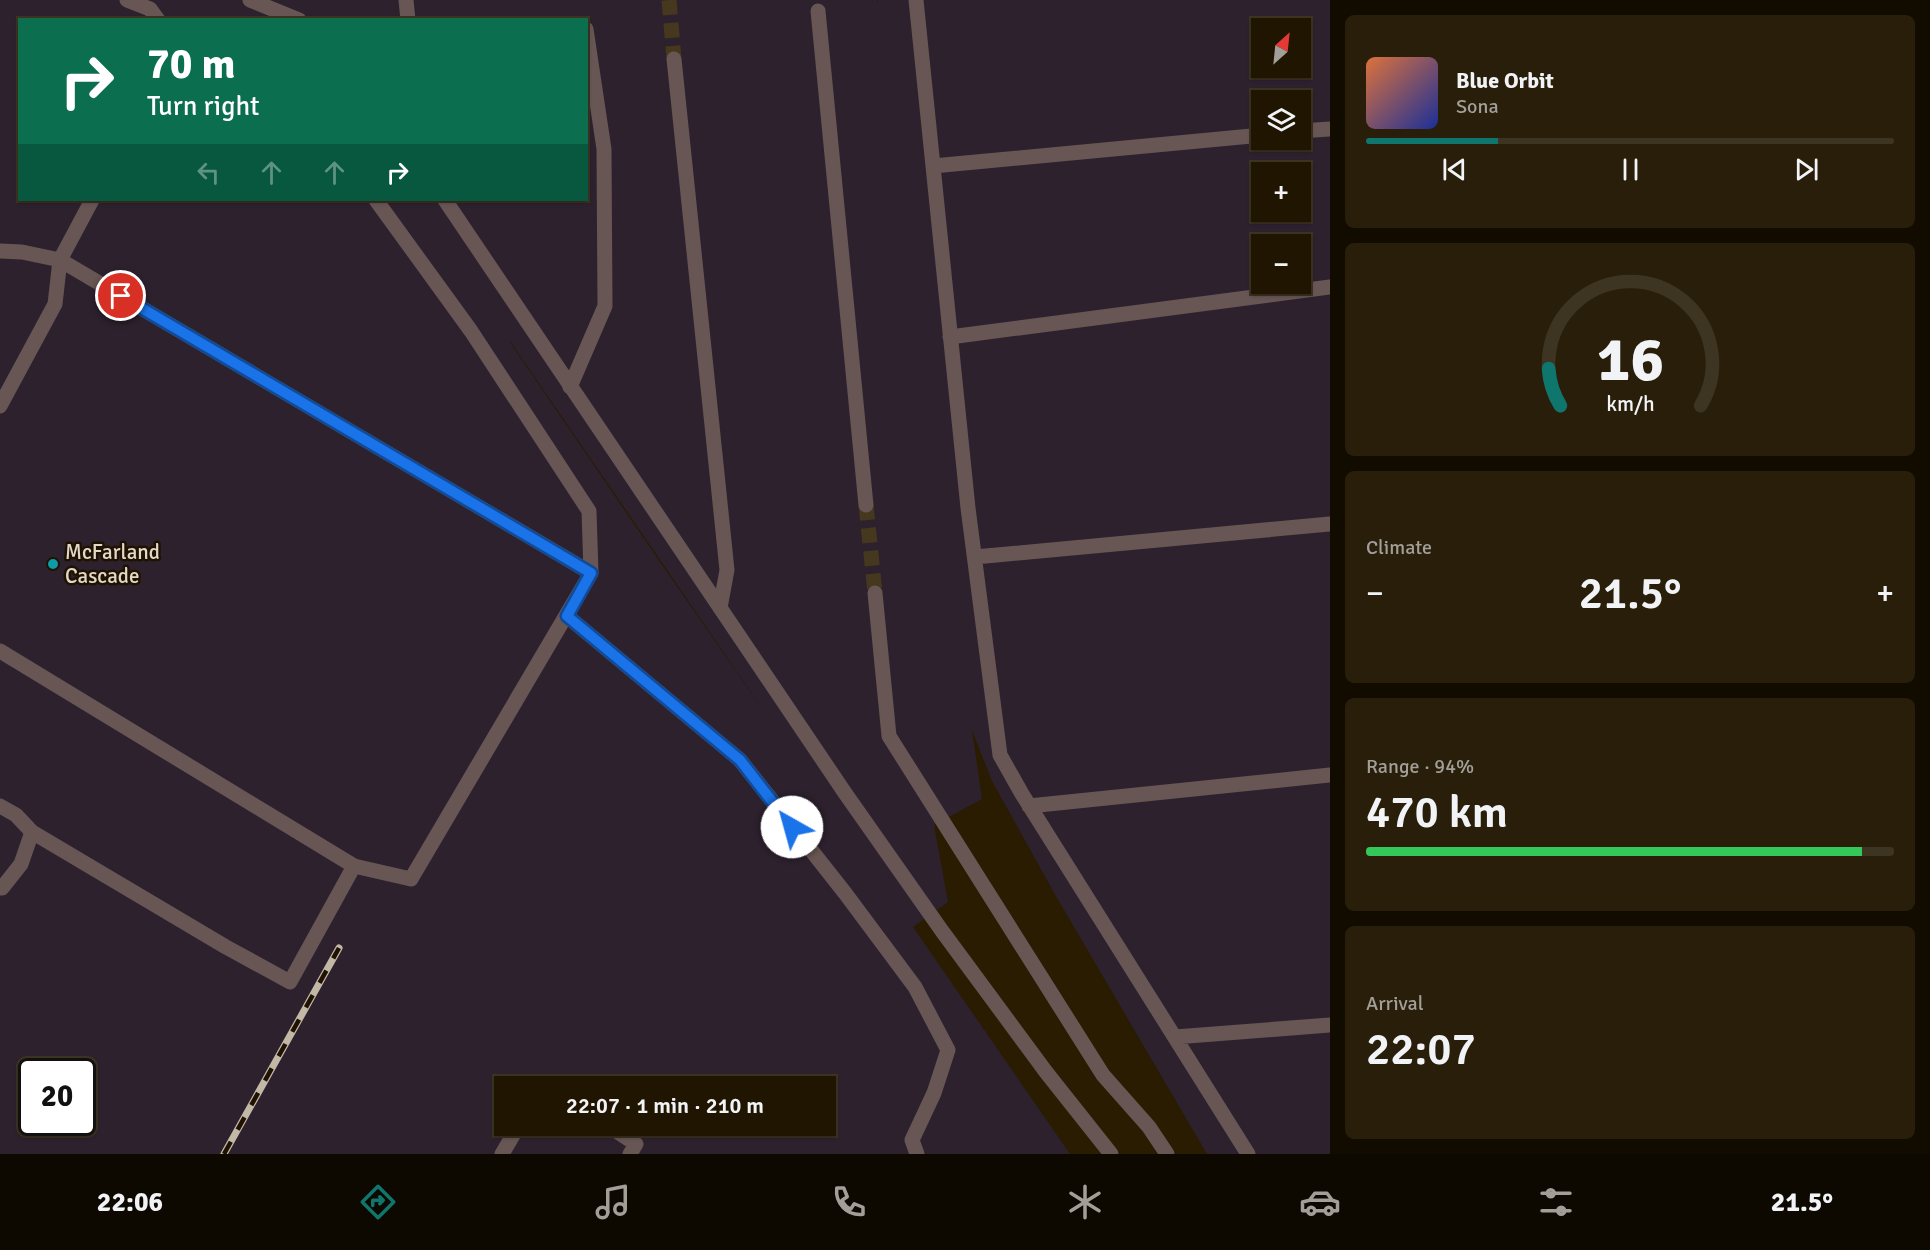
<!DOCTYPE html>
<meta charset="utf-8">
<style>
:root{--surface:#201500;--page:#281e0a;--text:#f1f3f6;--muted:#a29f99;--line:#3d3422;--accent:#0f766e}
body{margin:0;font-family:Signika,sans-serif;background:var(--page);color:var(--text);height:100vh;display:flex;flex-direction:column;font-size:22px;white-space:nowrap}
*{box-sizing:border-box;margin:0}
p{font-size:20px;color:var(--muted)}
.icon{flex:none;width:33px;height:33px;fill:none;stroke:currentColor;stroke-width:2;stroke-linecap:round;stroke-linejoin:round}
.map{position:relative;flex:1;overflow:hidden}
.panel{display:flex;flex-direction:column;gap:15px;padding:15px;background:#120c00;width:600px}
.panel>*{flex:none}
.hud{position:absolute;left:18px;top:18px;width:570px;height:183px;border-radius:0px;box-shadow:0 2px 4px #0004,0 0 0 2px var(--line);background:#0b6e4f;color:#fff;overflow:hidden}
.needle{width:39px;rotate:27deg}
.tools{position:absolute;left:1251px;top:18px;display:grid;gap:12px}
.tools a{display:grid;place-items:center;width:60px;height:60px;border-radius:0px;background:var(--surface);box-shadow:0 2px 4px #0004,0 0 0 2px var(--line);font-size:30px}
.speed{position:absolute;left:18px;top:1058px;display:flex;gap:12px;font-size:30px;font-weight:700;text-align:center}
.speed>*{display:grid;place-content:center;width:78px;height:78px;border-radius:50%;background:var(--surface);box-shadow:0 2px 4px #0004,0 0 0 2px var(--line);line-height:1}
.speed .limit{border:3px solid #111;border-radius:9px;background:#fff;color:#111}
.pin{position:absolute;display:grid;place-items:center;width:51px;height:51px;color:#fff;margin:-26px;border:3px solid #fff;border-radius:50%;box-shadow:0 2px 6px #0007}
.me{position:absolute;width:66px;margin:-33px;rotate:322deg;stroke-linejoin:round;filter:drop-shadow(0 0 4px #0008)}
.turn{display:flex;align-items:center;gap:21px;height:126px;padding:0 30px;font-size:27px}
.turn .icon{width:78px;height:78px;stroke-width:2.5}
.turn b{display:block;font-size:42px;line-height:51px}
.lanes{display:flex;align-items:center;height:57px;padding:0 30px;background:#0003;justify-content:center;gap:30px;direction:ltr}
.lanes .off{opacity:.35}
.big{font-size:45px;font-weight:600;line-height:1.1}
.panel .tile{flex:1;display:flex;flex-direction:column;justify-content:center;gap:9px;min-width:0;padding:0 21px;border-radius:9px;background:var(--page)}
.panel .dial{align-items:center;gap:0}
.dial svg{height:156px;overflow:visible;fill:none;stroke:var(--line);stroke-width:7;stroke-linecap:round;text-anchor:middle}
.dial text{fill:var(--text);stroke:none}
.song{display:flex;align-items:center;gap:18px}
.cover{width:72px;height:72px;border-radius:9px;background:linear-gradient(135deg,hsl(20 70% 55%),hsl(230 70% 35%))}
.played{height:6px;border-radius:3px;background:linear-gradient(90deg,var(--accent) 25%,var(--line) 25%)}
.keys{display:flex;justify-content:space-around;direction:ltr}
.heat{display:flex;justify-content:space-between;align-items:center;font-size:33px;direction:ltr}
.charge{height:9px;border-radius:4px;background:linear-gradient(90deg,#34c759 94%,var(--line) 0)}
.trip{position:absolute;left:494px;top:1076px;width:342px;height:60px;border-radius:0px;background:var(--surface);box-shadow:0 2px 4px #0004,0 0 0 2px var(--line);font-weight:600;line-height:60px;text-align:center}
.tab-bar{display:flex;height:96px;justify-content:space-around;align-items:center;background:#0d0800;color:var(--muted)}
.tab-bar .icon{width:42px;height:42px}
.tab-bar .on{color:var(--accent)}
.tab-bar b{font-size:27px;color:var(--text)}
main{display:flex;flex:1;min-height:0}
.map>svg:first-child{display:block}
.industrial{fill:#2d212e;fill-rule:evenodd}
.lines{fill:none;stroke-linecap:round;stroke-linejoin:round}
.minor-tunnel{stroke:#46381e;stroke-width:15;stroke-dasharray:15 8;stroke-linecap:butt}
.minor{stroke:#675654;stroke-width:15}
.rail-casing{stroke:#c2b8a6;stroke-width:7}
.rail{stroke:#201200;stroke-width:4.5;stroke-dasharray:14;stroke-linecap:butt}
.route-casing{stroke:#114b97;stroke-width:15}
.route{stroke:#1a73e8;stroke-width:10}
.culture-dot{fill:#0f9aa8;stroke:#201200;stroke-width:2}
.labels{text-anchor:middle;stroke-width:5;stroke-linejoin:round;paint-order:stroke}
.poi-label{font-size:21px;fill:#e2d9c9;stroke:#201200;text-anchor:start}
</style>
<main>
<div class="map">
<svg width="1330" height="1154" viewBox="0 0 1330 1154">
<rect width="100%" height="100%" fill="#2a1c00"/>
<path class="industrial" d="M0,0H877L878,3V0H1330V1154H1207L1057,898L992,781L972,730L982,799L934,825L948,902L913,927L1070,1154H0ZM20,20H586V200H20ZM1262,28H1300V68H1262ZM1262,100H1300V140H1262ZM1262,172H1300V212H1262ZM1262,244H1300V284H1262ZM509,341H510L770,720L660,562ZM32,1071H82V1122H32ZM504,1086H825V1125H504Z"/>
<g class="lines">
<path class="minor-tunnel" d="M669,0L674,59
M866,505L875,593"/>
<path class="minor" d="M127,0L150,9L158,20
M250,0L299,20
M406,0L408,20
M916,0L968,508L1000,755L1022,794L1248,1154
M818,11L866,505
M674,59L727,570L720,608
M1300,131L1330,129
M933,166L1262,135
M376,200L471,331L589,511L591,573
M445,200L845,793L942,931L1046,1072L1111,1154
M0,251L22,252L60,260L591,573L411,879L354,866L0,651
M950,337L1330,287
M570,387L605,306L604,149L586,29
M0,406L55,304L60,260L92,200
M975,557L1330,524
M875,593L889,736L1103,1075L1149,1127L1167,1154
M567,616L740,760L845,893L915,987L948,1050L934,1093L912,1140L917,1154
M0,806L16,815L32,832L21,864L2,888H0
M1029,806L1330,775
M32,832L226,947L290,982L354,866
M1175,1037L1330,1025
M542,1086L544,1084L547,1086
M607,1125L636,1144L630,1154
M502,1154L519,1125"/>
<defs>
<path id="rail" d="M224,1154L339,948"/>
</defs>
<use href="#rail" class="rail-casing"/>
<use href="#rail" class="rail"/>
</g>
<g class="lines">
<defs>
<path id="route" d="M121,296L591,573L567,616L740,760L792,827"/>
</defs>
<use href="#route" class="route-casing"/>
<use href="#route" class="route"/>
</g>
<circle class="culture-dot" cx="53" cy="564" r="6"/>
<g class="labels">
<g class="poi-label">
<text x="65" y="559">McFarland<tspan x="65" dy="24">Cascade</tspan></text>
</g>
</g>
</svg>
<div class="tools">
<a><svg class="needle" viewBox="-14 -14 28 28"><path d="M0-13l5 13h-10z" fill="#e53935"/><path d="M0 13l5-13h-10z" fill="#a29f99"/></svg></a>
<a><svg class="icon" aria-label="layers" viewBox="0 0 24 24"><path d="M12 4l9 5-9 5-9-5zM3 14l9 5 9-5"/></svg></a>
<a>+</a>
<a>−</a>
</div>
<div class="speed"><div class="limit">20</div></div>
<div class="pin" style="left:121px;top:296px;background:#d93025"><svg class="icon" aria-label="arrive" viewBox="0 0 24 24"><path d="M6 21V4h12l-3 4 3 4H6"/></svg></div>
<svg class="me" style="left:792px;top:827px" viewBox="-20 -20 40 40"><circle r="19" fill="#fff"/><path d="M0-13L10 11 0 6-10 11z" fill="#1a73e8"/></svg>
<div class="trip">22:07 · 1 min · 210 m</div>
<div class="hud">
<div class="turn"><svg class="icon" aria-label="right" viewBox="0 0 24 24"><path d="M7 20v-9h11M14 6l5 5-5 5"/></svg><div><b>70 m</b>Turn right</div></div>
<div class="lanes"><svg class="icon off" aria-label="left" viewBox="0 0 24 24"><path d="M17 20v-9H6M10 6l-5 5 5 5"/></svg><svg class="icon off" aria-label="ahead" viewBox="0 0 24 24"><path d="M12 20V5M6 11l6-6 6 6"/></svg><svg class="icon off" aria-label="ahead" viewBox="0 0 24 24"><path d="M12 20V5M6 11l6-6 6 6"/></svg><svg class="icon" aria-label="right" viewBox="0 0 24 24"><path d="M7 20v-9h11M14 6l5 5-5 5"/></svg></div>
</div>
</div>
<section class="panel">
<div class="tile">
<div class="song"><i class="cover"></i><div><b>Blue Orbit</b><p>Sona</p></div></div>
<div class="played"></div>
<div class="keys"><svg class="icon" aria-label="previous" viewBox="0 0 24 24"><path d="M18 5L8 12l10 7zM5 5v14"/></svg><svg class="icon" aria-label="pause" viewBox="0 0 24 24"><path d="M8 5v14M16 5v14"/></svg><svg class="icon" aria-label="next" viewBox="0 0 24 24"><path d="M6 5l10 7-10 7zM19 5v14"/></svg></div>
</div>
<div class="tile dial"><svg viewBox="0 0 100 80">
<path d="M14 69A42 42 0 1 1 86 69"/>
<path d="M14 69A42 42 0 0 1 8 50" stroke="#0f766e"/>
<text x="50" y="56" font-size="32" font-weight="700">16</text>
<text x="50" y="72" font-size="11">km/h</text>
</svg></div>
<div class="tile"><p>Climate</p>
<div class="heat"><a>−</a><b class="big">21.5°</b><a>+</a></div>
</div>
<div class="tile"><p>Range · 94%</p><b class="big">470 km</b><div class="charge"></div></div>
<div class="tile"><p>Arrival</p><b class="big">22:07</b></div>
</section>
</main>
<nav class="tab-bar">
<b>22:06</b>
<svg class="icon on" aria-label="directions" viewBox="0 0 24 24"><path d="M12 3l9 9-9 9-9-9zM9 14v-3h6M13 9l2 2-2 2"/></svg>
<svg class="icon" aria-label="music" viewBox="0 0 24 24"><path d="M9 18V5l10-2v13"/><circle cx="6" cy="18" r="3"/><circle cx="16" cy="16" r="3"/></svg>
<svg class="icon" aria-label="phone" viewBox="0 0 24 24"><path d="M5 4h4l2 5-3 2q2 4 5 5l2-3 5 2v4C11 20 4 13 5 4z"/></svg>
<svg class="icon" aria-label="climate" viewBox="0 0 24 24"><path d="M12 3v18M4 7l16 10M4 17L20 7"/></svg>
<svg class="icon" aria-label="car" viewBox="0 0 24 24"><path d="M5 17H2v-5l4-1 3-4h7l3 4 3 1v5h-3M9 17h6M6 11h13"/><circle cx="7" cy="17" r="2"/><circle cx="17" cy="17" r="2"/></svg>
<svg class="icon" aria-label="filters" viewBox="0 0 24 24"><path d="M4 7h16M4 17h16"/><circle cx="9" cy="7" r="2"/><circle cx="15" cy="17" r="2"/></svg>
<b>21.5°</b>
</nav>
